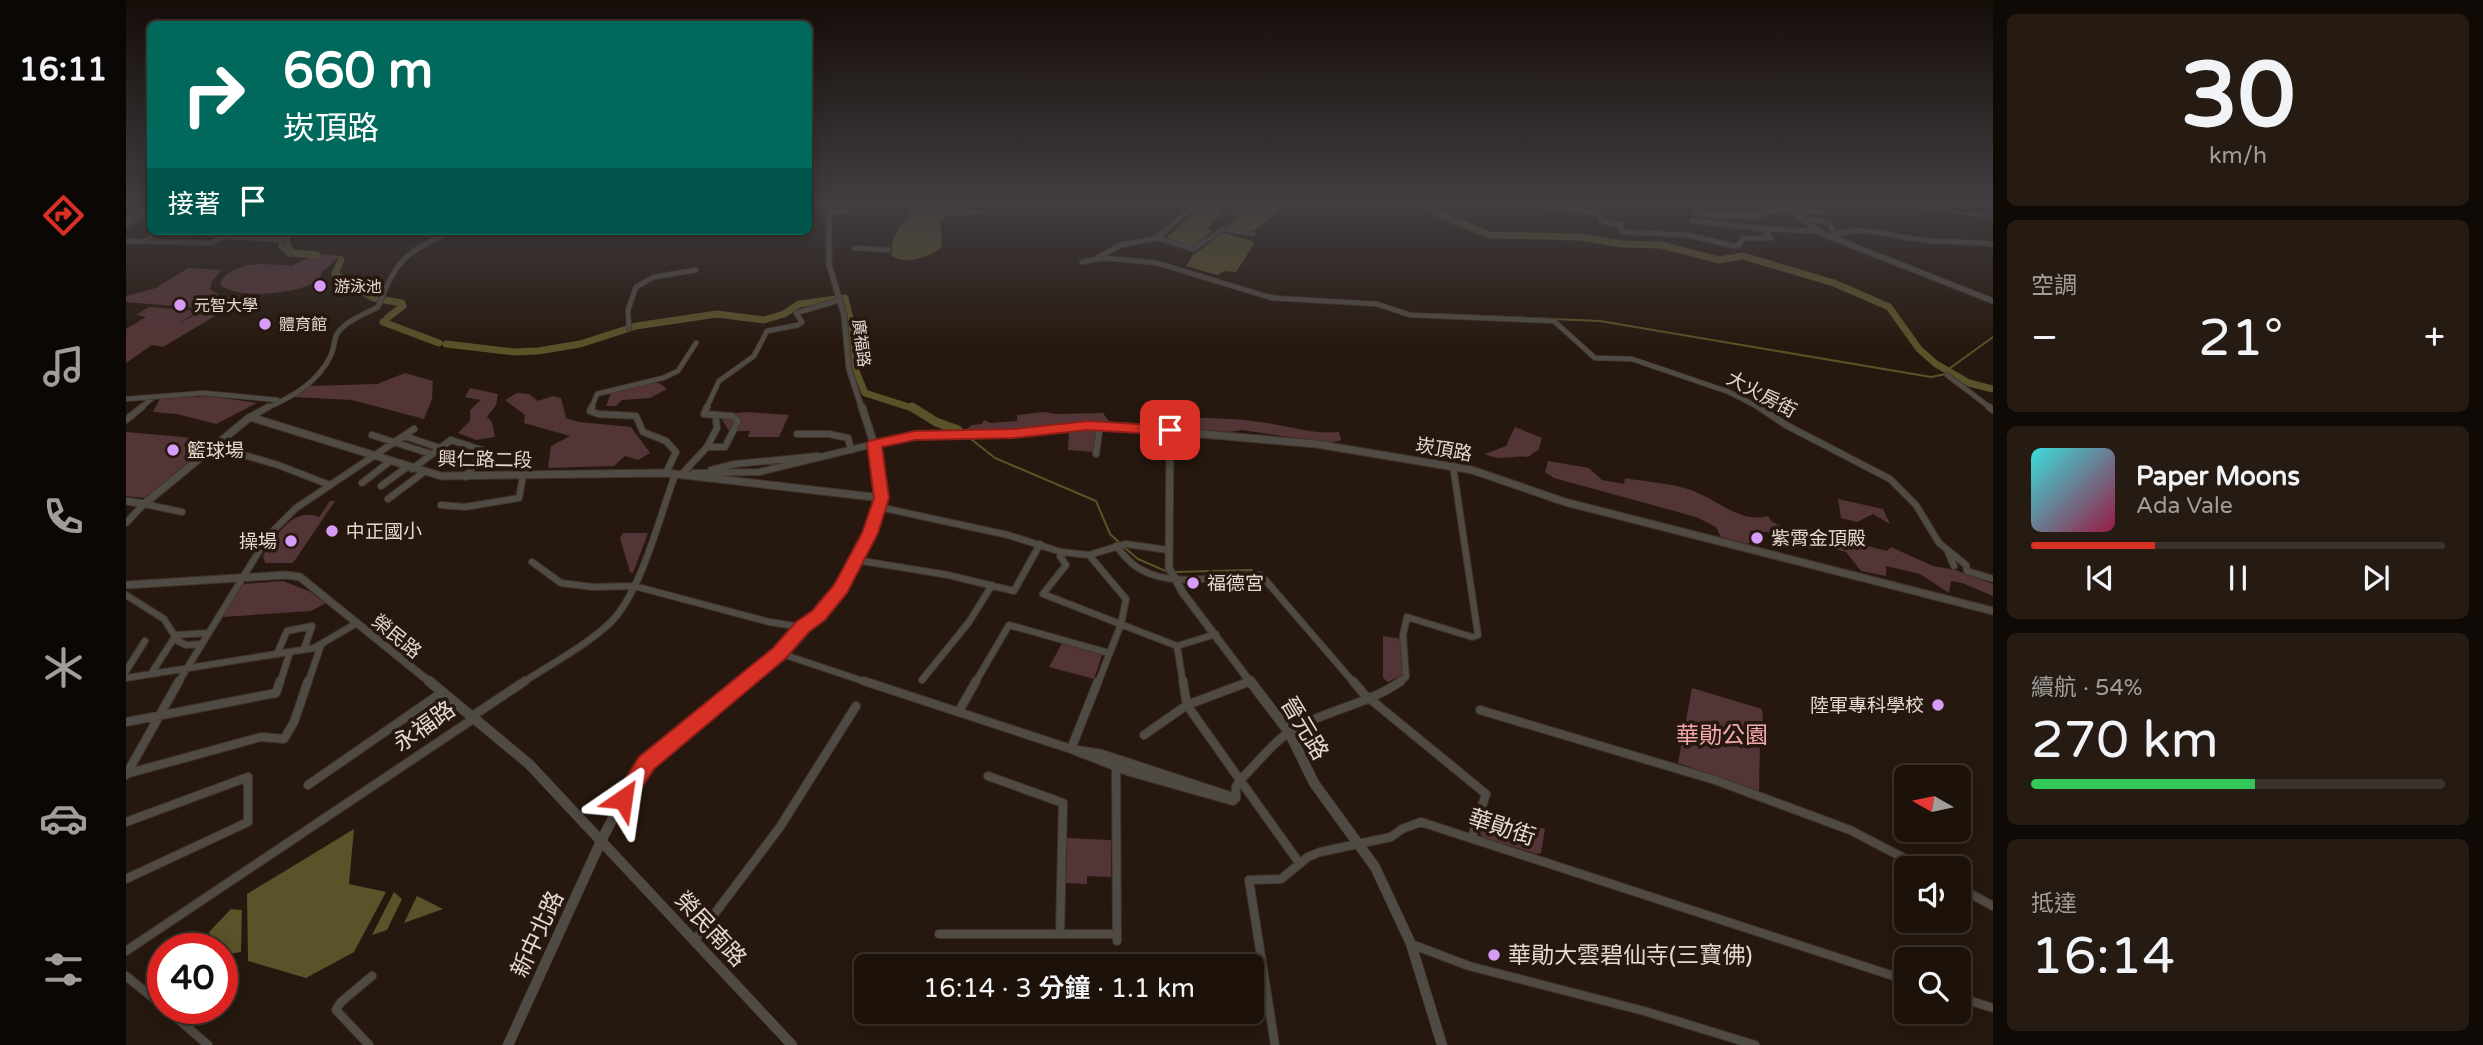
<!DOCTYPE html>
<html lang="zh-TW">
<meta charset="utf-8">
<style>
:root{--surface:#1c120a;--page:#251b13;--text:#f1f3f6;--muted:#a09e9c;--line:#3a322b;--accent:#d93025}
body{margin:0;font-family:"Varela Round","Noto Sans TC",sans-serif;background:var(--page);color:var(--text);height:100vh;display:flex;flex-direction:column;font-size:26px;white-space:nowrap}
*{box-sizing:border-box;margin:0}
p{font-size:23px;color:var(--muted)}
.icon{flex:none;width:38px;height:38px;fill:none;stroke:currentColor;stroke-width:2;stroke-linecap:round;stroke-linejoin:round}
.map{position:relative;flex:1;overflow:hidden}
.panel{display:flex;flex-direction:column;gap:14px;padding:14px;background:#0f0a06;width:490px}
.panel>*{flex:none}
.hud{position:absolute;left:21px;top:21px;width:665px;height:214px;border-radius:10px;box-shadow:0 4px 18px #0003,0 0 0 2px var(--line);background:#00695c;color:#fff;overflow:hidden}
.needle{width:46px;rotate:279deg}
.fabs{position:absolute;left:1768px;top:765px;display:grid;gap:14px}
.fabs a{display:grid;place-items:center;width:77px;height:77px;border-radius:10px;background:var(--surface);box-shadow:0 4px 18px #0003,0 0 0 2px var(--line);font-size:35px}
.speed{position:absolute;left:21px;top:933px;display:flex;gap:14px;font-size:35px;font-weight:700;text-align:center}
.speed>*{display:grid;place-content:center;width:91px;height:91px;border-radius:50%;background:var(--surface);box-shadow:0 4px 18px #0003,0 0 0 2px var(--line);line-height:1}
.speed .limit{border:10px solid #d22;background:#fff;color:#111}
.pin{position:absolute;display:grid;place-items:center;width:60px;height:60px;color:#fff;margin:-30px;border-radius:14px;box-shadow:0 4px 10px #0006}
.me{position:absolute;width:77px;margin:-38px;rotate:32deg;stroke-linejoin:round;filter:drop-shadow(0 0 5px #0008)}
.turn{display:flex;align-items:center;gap:24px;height:147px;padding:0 21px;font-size:32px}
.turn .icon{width:91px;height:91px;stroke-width:2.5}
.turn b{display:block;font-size:49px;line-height:60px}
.then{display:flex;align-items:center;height:66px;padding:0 21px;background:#0003;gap:14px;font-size:26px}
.big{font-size:52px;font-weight:600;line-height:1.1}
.panel .widget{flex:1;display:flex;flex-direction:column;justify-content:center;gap:10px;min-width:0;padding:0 24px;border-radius:10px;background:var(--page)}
.panel .dial{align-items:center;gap:0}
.dial b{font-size:91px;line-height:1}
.song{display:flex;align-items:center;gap:21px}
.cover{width:84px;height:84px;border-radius:10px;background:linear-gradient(135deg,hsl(180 70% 55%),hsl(340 70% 35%))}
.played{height:7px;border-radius:4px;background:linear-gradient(90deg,var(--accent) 30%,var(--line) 30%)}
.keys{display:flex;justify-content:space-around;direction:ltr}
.heat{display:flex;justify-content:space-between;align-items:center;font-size:38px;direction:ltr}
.charge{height:10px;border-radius:5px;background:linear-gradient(90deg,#34c759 54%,var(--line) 0)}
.trip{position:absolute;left:728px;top:954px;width:410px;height:70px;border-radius:10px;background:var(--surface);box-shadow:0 4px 18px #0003,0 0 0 2px var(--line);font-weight:600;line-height:70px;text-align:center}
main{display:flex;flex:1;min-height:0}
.tab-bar{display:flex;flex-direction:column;width:126px;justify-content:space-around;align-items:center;background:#0b0704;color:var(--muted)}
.tab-bar .icon{width:49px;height:49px}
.tab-bar .current{color:var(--accent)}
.tab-bar b{font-size:32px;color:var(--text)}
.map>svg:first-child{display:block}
.green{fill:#543537}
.water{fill:#5a5229}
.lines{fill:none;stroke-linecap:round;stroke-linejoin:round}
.stream{stroke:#5a5229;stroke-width:2}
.canal{stroke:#5a5229;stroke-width:4.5}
.river-far1{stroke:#5a5229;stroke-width:7}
.river{stroke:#5a5229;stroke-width:9}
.minor-far2-casing{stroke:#403329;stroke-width:6}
.minor-far1-casing{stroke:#403329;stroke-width:8}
.minor-casing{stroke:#403329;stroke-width:10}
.tertiary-far2-casing{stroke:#403329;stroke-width:7}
.tertiary-far1-casing{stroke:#403329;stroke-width:9}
.tertiary-casing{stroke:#403329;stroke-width:11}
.minor-far2{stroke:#4f4a43;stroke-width:4.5}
.minor-far1{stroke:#4f4a43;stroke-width:6}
.minor{stroke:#4f4a43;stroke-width:8}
.tertiary-far2{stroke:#4f4a43;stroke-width:5}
.tertiary-far1{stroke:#4f4a43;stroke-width:7}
.tertiary{stroke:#4f4a43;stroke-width:10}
.route{fill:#d93025;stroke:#8d1f18;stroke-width:2}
.poi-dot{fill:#d79bf8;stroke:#26180e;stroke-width:2.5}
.labels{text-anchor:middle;stroke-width:7;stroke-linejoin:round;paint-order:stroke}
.far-poi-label{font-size:16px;fill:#e3d8d2;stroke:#26180e;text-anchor:start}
.far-street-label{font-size:16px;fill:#e3d8d2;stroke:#26180e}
.street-label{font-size:19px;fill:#e3d8d2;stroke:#26180e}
.poi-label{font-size:19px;fill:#e3d8d2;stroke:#26180e;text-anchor:start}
.near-street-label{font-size:23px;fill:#e3d8d2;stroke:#26180e}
.near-park-label{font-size:23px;fill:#f5a9ae;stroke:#26180e}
.near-poi-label{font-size:23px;fill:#e3d8d2;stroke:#26180e;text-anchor:start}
</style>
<main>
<nav class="tab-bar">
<b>16:11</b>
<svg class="icon current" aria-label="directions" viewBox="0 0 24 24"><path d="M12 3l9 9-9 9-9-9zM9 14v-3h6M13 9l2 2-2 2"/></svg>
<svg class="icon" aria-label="music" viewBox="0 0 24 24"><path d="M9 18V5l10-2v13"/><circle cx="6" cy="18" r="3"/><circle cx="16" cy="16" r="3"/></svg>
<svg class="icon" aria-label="phone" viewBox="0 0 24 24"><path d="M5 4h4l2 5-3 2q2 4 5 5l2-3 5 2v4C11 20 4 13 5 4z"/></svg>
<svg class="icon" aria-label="climate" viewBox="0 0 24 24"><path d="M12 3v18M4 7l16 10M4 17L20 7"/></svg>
<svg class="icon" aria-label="car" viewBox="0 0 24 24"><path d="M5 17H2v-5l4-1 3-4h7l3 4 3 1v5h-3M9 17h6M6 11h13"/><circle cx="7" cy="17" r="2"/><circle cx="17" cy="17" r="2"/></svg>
<svg class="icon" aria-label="filters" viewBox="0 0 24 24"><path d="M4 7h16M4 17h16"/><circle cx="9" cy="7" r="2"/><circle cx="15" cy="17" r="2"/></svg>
</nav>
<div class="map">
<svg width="1867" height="1045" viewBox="0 0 1867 1045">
<rect width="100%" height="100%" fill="#26180e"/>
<path class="green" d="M200,254L214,256L196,272L193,280C174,294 112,300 94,285C103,259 145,264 167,266C181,256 186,259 200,254Z
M62,268L96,270L86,281L84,289L93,295L72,308L0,302V296L30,288Z
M101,297L116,300L37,347L26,345L0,363V329L20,317L10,315L23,307L72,311L51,325Z
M279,373L307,381L306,399L298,419L226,400L168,397L183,386L251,384Z
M517,383H533L541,389L524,398L496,400L490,406H480L485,393Z
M344,388L372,394L370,405L361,417L366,422L369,437L350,440L332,433L344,421V410L355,400L339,397Z
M391,393L403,394L412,401L427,396L435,398L440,418L453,422L505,427L524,453L512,460L499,456L488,466L422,468L425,446L444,436L398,423L399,415L379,400Z
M83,396L131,403L90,424L51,414L27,412L34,399Z
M621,412L663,415L653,437H622L624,431H612L607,437L593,415Z
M918,412L930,414L977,413L984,423L870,431H838L846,425L856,424L858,420L865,423L891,421V415Z
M1052,418C1086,418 1119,418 1152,425C1174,429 1190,434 1213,432L1215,440L1203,443L1116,430L1104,432L1049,428Z
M1389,427L1416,438L1413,449L1402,457C1385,455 1375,462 1359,454L1380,446Z
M967,430L971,432L968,452L942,450L943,432Z
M0,432L89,440L19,498L0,496Z
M1422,461L1463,468L1476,480L1498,484L1499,478C1520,482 1545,483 1565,490C1591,499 1614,524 1642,516L1646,522L1675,534L1687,532L1703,541L1714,539L1761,551L1765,547L1807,566L1829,570L1867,584V596L1836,583L1825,581L1823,593L1794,574L1760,566V576L1735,571L1720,552L1642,532L1624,531L1623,544L1595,537L1590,527L1570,517L1428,478L1419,472Z
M1712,499L1757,509L1764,524L1747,514L1731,522L1715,518Z
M204,501H209L167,563H139L137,556C149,538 166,506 193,517Z
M497,533H522L507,573L504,572L494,538Z
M157,581L183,591L200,603L185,611L96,617L117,584Z
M1257,636L1277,639L1278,674L1262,682L1257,678Z
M936,643L976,655L968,679L923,667Z
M1566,688L1636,709L1638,738H1634L1633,791L1552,763Z
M1360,811L1419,829L1415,853L1411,854L1356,837L1354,832Z
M941,838L985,840V877L961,876V884L940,883Z"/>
<path class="water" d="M789,202H826L825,206L867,213L818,216L814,222L816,247C804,257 780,265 766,256C762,236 782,219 789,202Z
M1080,202H1104L1082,229L1087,231L1066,246L1040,238Z
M1111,202H1159L1163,203L1126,232L1102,227L1111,218L1103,212Z
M1674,202L1698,205L1756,202L1867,215V218L1754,204L1698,206Z
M1097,233L1126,241L1128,244L1110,272L1098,271L1091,275L1060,266L1067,255Z
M228,829L223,884L260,892L228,952L180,978L122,961L121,894Z
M268,892L276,899L261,930L246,935Z
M291,896L317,909L278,923Z
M105,909L116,910L115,952L96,955V948H87L83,932Z"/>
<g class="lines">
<path class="stream" d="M1144,295L1157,297
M1311,314L1474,321L1805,377L1820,374V371L1867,337
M845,439L869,458L970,501L984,534L995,544
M999,548L1012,559L1042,572
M1047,572L1126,570"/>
<path class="canal" d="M0,220L24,206"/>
<path class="river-far1" d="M1298,202L1311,214L1364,235L1454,237L1496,244L1535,245L1593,260L1617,256L1708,283L1763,307L1793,349L1810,364L1843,383L1867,389
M21,220L24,219
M164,231L160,240L165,253L191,255
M215,260L209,274L247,298L276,303L277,306L261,318
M257,322L313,343
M320,344L388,352L412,351L454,344L510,326L591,314L638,320L658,314L673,304L719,298L724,318L725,359L739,393L789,409"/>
<path class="river" d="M786,407L810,422L832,430"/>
<defs>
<path id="minor-far2" d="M1385,202L1473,213L1476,221L1495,225L1496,232L1562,235L1608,246L1613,245L1617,238H1645L1639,232L1641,229L1691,231
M703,203L717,202
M1678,211L1697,212
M1568,212L1591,216H1635L1640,212L1663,210
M702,213L721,211
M1675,214L1681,219L1705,223L1706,229
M1673,215L1678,211L1671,203H1676
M1566,221L1640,229
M0,224L24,211
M96,236L155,240V246L163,254
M1703,236C1736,223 1772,239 1806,241C1827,242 1847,242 1867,244
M1031,238L1067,249L1098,229L1127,234
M21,240L35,231
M0,241L86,243L104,231
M728,248L762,250
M972,257L995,245L1031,238L1072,202
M956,262L978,258L1031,263L1146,298L1251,304L1284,315L1428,321L1469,358L1506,359L1603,392L1636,409
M503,328L502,310L510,287L528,277L570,270
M1821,375L1866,409
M0,399L78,393L151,400
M13,409L28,397
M138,409C165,398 192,383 205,355C208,349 208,339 211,334C219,321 239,314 252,307C272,257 278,254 326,231
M465,409L471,394L537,378L552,371L570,343
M580,409L593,381L628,356L641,331L672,325L676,322L670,313L714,300"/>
<path id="minor-far1" d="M466,407L464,411L472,414L510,416L517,432L540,441L550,452L540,473
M1633,407L1660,425L1764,479L1790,505L1813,543L1840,565L1841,571L1867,579
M1863,407L1867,410
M124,417L142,407
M0,420L16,407
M671,434H703L722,438L725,450
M246,435L305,454
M278,436L314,448
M87,446L152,465L204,485
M581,447L591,428L590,420
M970,454L974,425
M286,469L325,440L359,451L339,477
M585,470L609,464L692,456
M567,473L633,472L748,444
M556,474L581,447H599L612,421L606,416L578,414L581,407
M236,483L263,462
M255,486L281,467
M262,499L298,472
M315,505L339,507L393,498L397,476
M753,507L882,535L935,552L963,555L1000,544L1042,550
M0,523L18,504L56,512
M990,546C997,554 1004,564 1014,569C1047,589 1098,575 1135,575L1228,683
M935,552L934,556L940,565L917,594L1051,646L1090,634
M1822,552L1828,566
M963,555L1000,599L995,624L972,683
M730,560L822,575L888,591L914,544
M406,562L435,583L467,587L508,586L643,622L676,627
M0,595L38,619L52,641L60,645L76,644
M50,635L82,633
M1051,646L1057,683
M653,653L743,683
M151,654L161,631L186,626L178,649
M0,671L19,641
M25,674L50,635
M0,678L188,648L231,623
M796,680L843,622L866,585
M52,683L143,535L170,508L288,429
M154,683L164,652
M182,683L195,645
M396,683C423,665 474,638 492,614C518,580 534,516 549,475H552
M849,683L883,625L983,653
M1120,683L1125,681
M1272,683L1280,677L1277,635L1281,617L1346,637L1352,635L1327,466"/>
<path id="minor" d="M738,681L945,749L972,681
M1057,681L1061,705L1114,780L1110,787V798
M1227,681L1238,694L1360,794L1346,837
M1354,710L1589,780L1724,830L1797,868
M833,711L850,681
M0,722L150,693L154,681
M1018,735L1061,705L1125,681
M945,749L976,754L1110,798L1107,801L1004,772Z
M990,766L991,941
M0,774L135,737L158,739L168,722L182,681
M0,775L53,681
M862,776L937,803L934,933
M182,785L315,693
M0,822L122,777V822L0,879
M1174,864L1114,780C1132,763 1148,740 1170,728C1204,709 1243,704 1275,681
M1832,887L1867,906
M813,934H991
M568,941L654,827L730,706
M1285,944L1343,966L1518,1011L1629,1045
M0,951L347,719L345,717L399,681
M0,976L37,1006
M1832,997L1867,1008
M39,1008L82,1045
M243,1045L210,1010L215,1002L246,976
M1149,1045L1123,880L1155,879L1182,857L1194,852L1265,837L1276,829L1295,822L1780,980"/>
<path id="tertiary-far2" d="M703,202V264L718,315L723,369L736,409
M1653,202L1697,234L1867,301"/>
<path id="tertiary-far1" d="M1044,430L1043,568L1057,593L1125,683
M748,444L789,436L887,434L974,425L1190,444L1346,470L1439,502L1867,611
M0,501L18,504L124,417L315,476L540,473L756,498
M0,585L160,575L174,577L305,683
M619,683L653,653L676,627L693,616L722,577L744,533L756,498L748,444L736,407"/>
<path id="tertiary" d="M303,681L403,764L666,1045
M1124,681L1163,732L1188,783L1249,867L1285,944L1316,1045
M382,1045L476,839L508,779L520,763L621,681"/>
</defs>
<use href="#minor-far2" class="minor-far2-casing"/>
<use href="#minor-far1" class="minor-far1-casing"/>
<use href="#minor" class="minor-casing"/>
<use href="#tertiary-far2" class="tertiary-far2-casing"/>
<use href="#tertiary-far1" class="tertiary-far1-casing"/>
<use href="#tertiary" class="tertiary-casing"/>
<use href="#minor-far2" class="minor-far2"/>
<use href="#minor-far1" class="minor-far1"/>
<use href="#minor" class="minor"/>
<use href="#tertiary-far2" class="tertiary-far2"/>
<use href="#tertiary-far1" class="tertiary-far1"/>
<use href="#tertiary" class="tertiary"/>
</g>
<linearGradient id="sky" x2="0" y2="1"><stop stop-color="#150d08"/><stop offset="0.58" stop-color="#413d41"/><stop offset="1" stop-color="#413d41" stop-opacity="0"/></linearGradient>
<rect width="1867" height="348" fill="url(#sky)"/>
<path class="route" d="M962,421L1044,426L1051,430L1044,435L962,430L887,438L789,440L756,447L763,498L752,533L721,593L699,620L683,632L660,658L528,769L504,806L497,808L490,806L487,799L490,793L513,757L647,648L670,622L686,611L708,585L736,533L748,498L741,444L743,441L789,431L887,429Z"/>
<g class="poi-dot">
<circle cx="194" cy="286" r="7"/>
<circle cx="54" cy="305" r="7"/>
<circle cx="139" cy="324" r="7"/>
<circle cx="47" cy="450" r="7"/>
<circle cx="206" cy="531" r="7"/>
<circle cx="1631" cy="538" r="7"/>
<circle cx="165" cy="541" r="7"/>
<circle cx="1067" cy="583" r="7"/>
<circle cx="1812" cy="705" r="7"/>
<circle cx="1368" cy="955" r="7"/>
</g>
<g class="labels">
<g class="far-poi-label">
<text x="208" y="292">游泳池</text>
<text x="68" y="311">元智大學</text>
<text x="153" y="330">體育館</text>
</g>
<g class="far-street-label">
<text transform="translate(736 343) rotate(83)" y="6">廣福路</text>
</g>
<g class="street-label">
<text transform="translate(1636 394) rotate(28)" y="7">大火房街</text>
<text transform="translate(1318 449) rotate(10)" y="7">崁頂路</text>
<text transform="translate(359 459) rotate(1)" y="7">興仁路二段</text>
<text transform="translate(271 636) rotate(39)" y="7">榮民路</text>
</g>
<g class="poi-label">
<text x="61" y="457">籃球場</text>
<text x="220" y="538">中正國小</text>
<text x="1645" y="545">紫霄金頂殿</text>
<text x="151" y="548" text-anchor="end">操場</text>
<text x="1081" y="590">福德宮</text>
<text x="1798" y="712" text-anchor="end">陸軍專科學校</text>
</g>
<g class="near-street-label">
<text transform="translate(298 726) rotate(-35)" y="8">永福路</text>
<text transform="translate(1179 728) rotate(59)" y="8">晉元路</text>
<text transform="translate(1376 827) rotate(18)" y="8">華勛街</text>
<text transform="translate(585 929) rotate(47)" y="8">榮民南路</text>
<text transform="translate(411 934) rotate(-65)" y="8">新中北路</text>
</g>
<g class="near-park-label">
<text x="1596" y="743">華勛公園</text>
</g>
<g class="near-poi-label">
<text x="1382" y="963">華勛大雲碧仙寺(三寶佛)</text>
</g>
</g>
</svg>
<div class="fabs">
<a><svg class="needle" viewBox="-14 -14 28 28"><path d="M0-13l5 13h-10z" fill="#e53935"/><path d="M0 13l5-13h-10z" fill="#a09e9c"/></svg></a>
<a><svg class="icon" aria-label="sound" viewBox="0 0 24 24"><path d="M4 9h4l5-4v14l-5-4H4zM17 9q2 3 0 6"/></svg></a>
<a><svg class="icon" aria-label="search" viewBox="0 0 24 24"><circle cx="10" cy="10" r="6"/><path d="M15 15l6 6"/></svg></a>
</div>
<div class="speed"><div class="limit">40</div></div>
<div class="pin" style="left:1044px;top:430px;background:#d93025"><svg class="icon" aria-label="arrive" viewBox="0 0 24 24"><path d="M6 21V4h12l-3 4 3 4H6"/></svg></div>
<svg class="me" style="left:497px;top:799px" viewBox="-20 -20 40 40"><path d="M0-17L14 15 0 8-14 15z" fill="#d93025" stroke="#fff" stroke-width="4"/></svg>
<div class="trip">16:14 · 3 分鐘 · 1.1 km</div>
<div class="hud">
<div class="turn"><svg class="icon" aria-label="right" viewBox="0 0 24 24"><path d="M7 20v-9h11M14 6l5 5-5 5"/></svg><div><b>660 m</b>崁頂路</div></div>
<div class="then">接著<svg class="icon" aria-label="arrive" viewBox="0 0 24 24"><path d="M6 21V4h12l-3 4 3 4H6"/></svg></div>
</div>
</div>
<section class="panel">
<div class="widget dial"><b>30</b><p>km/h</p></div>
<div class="widget"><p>空調</p>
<div class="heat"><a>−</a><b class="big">21°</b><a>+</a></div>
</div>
<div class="widget">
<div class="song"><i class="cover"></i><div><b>Paper Moons</b><p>Ada Vale</p></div></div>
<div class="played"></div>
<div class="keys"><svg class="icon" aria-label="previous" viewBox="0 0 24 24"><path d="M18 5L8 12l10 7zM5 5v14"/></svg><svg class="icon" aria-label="pause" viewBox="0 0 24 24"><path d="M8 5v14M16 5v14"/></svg><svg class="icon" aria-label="next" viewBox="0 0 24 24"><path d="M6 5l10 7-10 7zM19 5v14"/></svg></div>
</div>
<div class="widget"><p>續航 · 54%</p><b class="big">270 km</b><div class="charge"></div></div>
<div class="widget"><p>抵達</p><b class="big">16:14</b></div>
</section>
</main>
